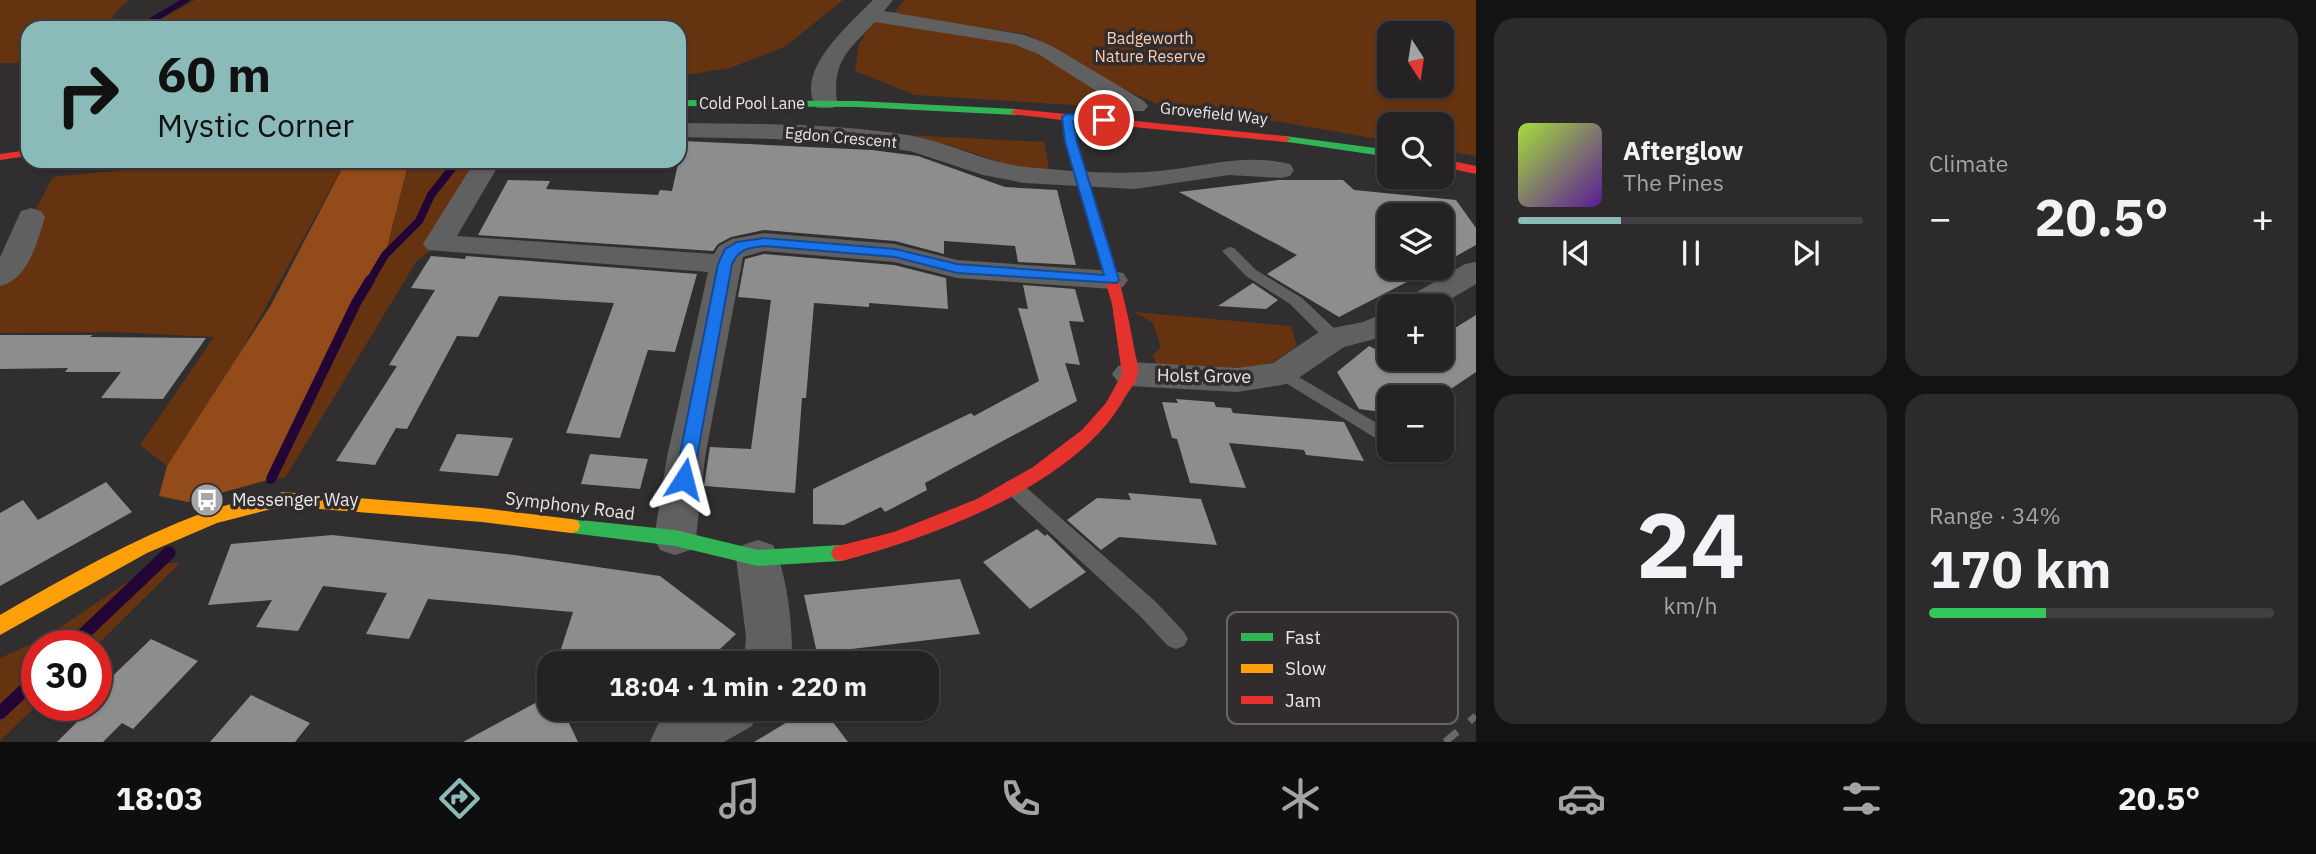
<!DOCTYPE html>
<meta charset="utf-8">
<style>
:root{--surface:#242223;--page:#2c2a2b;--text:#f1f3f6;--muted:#a3a4a6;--line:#413f41;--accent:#8bbbb9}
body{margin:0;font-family:"IBM Plex Sans",sans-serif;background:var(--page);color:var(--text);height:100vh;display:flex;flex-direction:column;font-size:26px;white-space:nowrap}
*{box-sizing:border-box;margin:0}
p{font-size:23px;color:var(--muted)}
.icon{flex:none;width:38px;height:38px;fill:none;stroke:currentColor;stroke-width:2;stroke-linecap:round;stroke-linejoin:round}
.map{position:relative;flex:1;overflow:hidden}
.details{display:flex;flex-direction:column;gap:18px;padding:18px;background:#141313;width:840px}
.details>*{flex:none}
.hud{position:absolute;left:21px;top:21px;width:665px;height:147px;border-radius:21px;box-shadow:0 2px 5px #0004,0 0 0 2px var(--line);background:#8bbbb9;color:#111;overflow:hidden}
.needle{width:46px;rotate:168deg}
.controls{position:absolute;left:1377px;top:21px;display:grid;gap:14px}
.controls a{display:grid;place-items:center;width:77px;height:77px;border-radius:14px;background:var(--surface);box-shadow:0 2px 5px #0004,0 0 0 2px var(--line);font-size:35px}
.speed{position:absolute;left:21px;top:630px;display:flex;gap:14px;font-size:35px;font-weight:700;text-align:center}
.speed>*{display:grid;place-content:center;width:91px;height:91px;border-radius:50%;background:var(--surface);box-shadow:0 2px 5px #0004,0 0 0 2px var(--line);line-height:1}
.speed .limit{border:10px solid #d22;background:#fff;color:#111}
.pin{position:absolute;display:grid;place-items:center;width:60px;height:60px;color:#fff;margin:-30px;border:4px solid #fff;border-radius:50%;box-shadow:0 2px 7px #0007}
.me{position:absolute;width:77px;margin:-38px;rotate:9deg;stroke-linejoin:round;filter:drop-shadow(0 0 5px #0008)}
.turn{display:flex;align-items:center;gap:24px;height:147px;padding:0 21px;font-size:32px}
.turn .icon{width:91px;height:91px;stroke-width:2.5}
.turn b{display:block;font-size:49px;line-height:60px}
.big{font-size:52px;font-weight:800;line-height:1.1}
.details .card{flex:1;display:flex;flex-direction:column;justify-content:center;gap:10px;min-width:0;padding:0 24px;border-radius:21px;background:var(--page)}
.details .dial{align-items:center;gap:0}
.dial b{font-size:91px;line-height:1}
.song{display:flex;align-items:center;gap:21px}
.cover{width:84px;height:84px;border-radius:10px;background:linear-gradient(135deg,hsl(80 70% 55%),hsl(270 70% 35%))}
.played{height:7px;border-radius:4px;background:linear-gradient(90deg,var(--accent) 30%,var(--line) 30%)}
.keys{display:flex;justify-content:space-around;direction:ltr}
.heat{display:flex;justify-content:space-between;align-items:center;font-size:38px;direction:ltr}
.charge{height:10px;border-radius:5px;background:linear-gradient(90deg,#34c759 34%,var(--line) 0)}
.details .tiles{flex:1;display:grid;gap:18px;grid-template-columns:repeat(2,1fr)}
.trip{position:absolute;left:537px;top:651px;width:402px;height:70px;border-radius:21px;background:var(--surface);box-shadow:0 2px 5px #0004,0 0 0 2px var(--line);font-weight:800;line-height:70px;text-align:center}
.tabs{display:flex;height:112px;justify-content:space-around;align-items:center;background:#0e0e0e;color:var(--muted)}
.tabs .icon{width:49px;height:49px}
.tabs .selected{color:var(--accent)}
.tabs b{font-size:32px;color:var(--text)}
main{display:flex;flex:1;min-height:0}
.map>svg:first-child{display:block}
.green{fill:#653310;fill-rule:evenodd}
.forest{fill:#924b19}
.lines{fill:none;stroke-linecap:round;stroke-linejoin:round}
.stream-far3{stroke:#220435;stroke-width:6}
.stream-far2{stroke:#220435;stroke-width:8}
.stream-far1{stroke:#220435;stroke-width:10}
.stream{stroke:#220435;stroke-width:13}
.building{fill:#8e8d8e}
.lane{fill:#616061;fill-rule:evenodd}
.street{fill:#616061;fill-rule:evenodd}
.fast{fill:#30b455;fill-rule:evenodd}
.slow{fill:#ff9f0a;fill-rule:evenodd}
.jam{fill:#e5322d;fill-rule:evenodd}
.rail{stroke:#6a6869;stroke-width:7;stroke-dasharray:16 16;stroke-linecap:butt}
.route{fill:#1a73e8;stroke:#114b97;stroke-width:2}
.labels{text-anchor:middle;stroke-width:7;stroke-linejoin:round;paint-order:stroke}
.far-park-label{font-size:16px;fill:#faccb3;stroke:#312d2e}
.far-street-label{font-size:16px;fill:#e9e7e7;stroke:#312d2e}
.street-label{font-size:18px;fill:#e9e7e7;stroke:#312d2e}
.poi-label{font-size:18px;fill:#e9e7e7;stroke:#312d2e;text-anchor:start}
.key{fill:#312d2e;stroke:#686566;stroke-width:2}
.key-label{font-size:19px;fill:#e9e7e7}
</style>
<main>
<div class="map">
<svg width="1476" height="742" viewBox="0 0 1476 742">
<rect width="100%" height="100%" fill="#302e2f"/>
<path class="green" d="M0,0H130C117,7 113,21 100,28H28V63H0Z
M195,0H843L786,46L730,68L679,76V28H145Z
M904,0H1476V156L1442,150V124H1390L1389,141L1268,120L1177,113L1119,87L1027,34L892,16ZM1390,33H1442V86H1390Z
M877,18L991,36L1031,51L1082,79L1115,98L1120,108L915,95L855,71L859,43Z
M906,135L1044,142L1049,169L1039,171L1000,166L998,161L949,145L907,138Z
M212,161H346L222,386L167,466L140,445L214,337L113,332L0,333V277L53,177Z
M409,161H488L438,244L416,262L285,478L271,479L350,316L385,255Z
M1134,312L1291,326L1297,346L1273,362L1248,369L1157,367L1153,355L1161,347L1153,323Z
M156,563H180L96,646H37V705L0,741V658L44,638Z"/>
<path class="forest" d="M346,161H409L385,255L356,303L271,479L188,502L159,496L167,466L271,305Z"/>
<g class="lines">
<path class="stream-far3" d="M139,28L186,0"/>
<path class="stream-far2" d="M369,282L385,255L419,221L431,195L457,162"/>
<path class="stream-far1" d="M271,479L356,303L370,280"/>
<path class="stream" d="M71,646L169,553
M0,713L37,678"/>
</g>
<path class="building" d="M683,141L872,150L918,156L1005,187L1057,190L1076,265L1018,262L1015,246L944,241V254L895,241L764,230L731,237L718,244L713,251L478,235L508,180L550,181L546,189L658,195L660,190L672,191Z
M1278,180H1343L1354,190L1456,200L1476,228V245L1442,264V215H1390V268H1434L1339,317L1267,274L1297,255L1179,192Z
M764,254L894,265L946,278L948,309L869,303V307L814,303L806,398H802L795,493L704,486L710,447L751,449L771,300L738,297L745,259Z
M431,256L465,259L466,256L697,274L675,352L648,350L620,438L566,433L614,303L499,296L478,337L457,336L407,429L396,428L375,465L336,461L397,366L389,365L435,290L411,288Z
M1253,283L1278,300L1266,309L1218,306Z
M1023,285L1075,289L1084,322L1069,321L1080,365L1065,363L1077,401L925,483L927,490L885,512L881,507L844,525L813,524V489L971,413L974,416L1039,381L1018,308L1028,309Z
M1476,315V372L1439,397L1390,395V413L1359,409L1337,372L1369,346L1400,362L1405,359H1442V336Z
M0,335H93L90,337L206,338L163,399L101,398L121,372H65L68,368L0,369Z
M1176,399L1214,402L1216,407L1231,408L1233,413L1344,422L1364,461L1306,455L1304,450L1229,443L1246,488L1190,483L1177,439L1172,438L1162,402L1178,403Z
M457,434L513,438L498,476L439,471Z
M590,454L648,459L640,489L581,484Z
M106,482L132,512L0,586V513L23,500L38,520Z
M1128,493L1201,499L1217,545L1119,537L1101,550L1067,520L1097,498L1131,500Z
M1037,529L1045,536L1047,534L1086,572L1030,609L983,562Z
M332,535L514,555L660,576L736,634L705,663H609L617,659L560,652L573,612L428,599L409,639L366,634L387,593L323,586L298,631L256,627L272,600L208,605L231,544Z
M960,579L980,634L817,653L804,595Z
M151,639L198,661L133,729L122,723L103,742H57L91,708L87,705H96V692Z
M251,695L310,723L295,742H210Z
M550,695V709H595L569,723L578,742H463Z
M809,709H823L848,742H754Z"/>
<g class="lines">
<path class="lane" d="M1229,247L1234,248L1256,270L1302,298L1340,334L1342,338L1340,342H1328L1290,304L1246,276L1222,251Z
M1282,367L1390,431V447L1276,377L1273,373Z
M1013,479L1020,482L1156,602L1184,632L1188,639L1184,646L1176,649L1168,646L1140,616L1006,492L1003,487L1006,482Z"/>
<path class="street" d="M873,0H893L884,11L1025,35L1052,46L1144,101L1148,106L1144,111H1128L1038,54L1013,44L875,22C848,51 832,60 837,103L833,108H817C792,72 851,23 873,0Z
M679,123C756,124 837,123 913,136C951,143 986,163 1026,167C1069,171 1115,175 1159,171C1204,167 1244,153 1290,164L1294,170L1290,176L1281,178L1229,175L1135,189L1024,183L983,175L910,151L885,148L774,139L679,137Z
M475,161H501L457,236L714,254L719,246L732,239L764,233L895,244L957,260L1112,271L1123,273L1128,280L1123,287L1112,289L957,278L894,262L764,251L743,257L705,457L696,538L690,550L675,555L660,550L654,538L667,457L708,272L428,250L423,244Z
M31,208L41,211L45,217C37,242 29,279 0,286V257L21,211Z
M1476,262V284L1439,306H1400L1405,299L1465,264Z
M1390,311V335L1344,347L1294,381L1282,385L1237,392L1130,386L1118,382L1112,374L1118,366L1130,362L1237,368L1273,363L1322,330L1363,322Z
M758,540L773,545C788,576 793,630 792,663H744L746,637L736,558L743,545Z
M687,709H759L752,726L724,742H650L658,724Z"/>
<path class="fast" d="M679,100L857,101L1016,109L1021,112L1016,115L857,107L679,106Z
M1285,136L1390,150V157L1281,141V137Z
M571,519L675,530L758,550L841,545L848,547L851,553L848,559L841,561L758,566L675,546L571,533L564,531L562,526L564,521Z"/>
<path class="slow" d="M283,492L482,508L571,519L578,521L580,526L578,531L571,533L482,522L283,506L217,523L147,553L0,635V615C67,576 133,539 205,512C230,503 257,498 283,492Z"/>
<path class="jam" d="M1016,109L1285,136L1291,139L1285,142L1073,121L1077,142C1097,208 1121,274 1133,342C1134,351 1139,365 1138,374C1137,381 1129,391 1125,397C1079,484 931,538 841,561L834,559L831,553L834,547L894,532L977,499L1033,467L1082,430L1106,403L1122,374L1112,304L1065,142L1062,120L1012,114L1011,112Z
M28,150V156L0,160V154Z
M1442,159L1476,166V174L1442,167Z"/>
<path class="rail" d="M1445,742L1476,716"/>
</g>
<path class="route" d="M1067,114L1104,117L1109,120L1104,124L1073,121L1077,142L1119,280L1117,283L957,273L895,257L764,246C749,248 739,248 732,264L693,479L690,484H677L675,479L718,264L725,249L737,242L764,238L895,249L957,264L1104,275L1065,142L1062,117Z"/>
<defs>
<symbol id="bus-disc" viewBox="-11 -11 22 22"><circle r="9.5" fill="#a8a6a7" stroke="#312d2e"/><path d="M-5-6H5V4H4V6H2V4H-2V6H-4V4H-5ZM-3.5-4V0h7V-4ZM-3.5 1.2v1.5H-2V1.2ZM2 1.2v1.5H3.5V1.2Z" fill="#fff"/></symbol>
</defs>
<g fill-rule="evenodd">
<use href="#bus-disc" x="188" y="481" width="38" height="38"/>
</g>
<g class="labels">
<g class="far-park-label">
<text x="1150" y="44">Badgeworth<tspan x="1150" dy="18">Nature Reserve</tspan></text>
</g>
<g class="far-street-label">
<text x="752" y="109">Cold Pool Lane</text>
<text transform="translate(1214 113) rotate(6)" y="6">Grovefield Way</text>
<text transform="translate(841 137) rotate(5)" y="6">Egdon Crescent</text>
</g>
<g class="street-label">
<text transform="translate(1204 376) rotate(1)" y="6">Holst Grove</text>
<text transform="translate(570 506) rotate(7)" y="6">Symphony Road</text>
</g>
<g class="poi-label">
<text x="232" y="506">Messenger Way</text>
</g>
</g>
<rect x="1227" y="612" width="231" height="112" rx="10" class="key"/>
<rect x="1241" y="633" width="32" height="8" fill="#30b455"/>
<rect x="1241" y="664" width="32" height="9" fill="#ff9f0a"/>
<rect x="1241" y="696" width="32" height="8" fill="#e5322d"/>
<g class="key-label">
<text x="1285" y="644">Fast</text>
<text x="1285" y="675">Slow</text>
<text x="1285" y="707">Jam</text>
</g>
</svg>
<div class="controls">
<a><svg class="needle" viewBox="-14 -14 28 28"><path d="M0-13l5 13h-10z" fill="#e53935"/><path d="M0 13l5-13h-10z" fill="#a3a4a6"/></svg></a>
<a><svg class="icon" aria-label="search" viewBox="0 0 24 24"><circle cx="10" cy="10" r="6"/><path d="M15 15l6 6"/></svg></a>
<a><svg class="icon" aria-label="layers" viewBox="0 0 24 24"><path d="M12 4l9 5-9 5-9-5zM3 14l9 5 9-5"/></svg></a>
<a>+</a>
<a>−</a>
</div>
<div class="speed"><div class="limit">30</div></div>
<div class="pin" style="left:1104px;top:120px;background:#d93025"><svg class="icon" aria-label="arrive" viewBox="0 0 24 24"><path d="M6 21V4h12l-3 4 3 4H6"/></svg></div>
<svg class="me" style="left:684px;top:479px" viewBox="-20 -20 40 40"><path d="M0-17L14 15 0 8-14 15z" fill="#1a73e8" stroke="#fff" stroke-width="4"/></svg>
<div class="trip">18:04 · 1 min · 220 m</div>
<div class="hud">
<div class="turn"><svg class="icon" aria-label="right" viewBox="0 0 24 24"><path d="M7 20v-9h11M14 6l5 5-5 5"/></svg><div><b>60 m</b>Mystic Corner</div></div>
</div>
</div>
<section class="details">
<div class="tiles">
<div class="card">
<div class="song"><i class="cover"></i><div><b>Afterglow</b><p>The Pines</p></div></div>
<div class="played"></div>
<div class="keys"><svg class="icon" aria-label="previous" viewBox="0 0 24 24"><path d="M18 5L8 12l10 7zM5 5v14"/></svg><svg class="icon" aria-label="pause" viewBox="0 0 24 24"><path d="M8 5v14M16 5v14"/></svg><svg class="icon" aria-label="next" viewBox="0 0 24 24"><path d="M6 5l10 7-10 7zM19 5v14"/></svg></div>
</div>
<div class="card"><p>Climate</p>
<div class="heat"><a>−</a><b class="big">20.5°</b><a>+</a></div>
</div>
<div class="card dial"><b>24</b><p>km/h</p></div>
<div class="card"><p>Range · 34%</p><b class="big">170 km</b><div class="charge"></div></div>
</div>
</section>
</main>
<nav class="tabs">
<b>18:03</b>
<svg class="icon selected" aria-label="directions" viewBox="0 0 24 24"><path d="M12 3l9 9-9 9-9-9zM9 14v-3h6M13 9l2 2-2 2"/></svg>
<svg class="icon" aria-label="music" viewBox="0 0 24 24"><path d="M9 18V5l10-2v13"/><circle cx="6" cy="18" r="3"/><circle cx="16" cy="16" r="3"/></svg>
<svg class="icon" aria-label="phone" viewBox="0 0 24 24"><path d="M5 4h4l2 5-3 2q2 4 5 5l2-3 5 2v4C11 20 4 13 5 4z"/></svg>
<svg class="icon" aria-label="climate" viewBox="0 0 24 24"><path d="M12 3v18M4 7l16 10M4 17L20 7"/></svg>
<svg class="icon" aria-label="car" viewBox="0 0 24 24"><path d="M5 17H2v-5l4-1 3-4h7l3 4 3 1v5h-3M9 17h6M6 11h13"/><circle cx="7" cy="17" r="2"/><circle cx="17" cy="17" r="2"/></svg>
<svg class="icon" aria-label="filters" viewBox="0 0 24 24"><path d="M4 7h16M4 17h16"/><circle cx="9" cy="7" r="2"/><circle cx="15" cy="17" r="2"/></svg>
<b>20.5°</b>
</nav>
